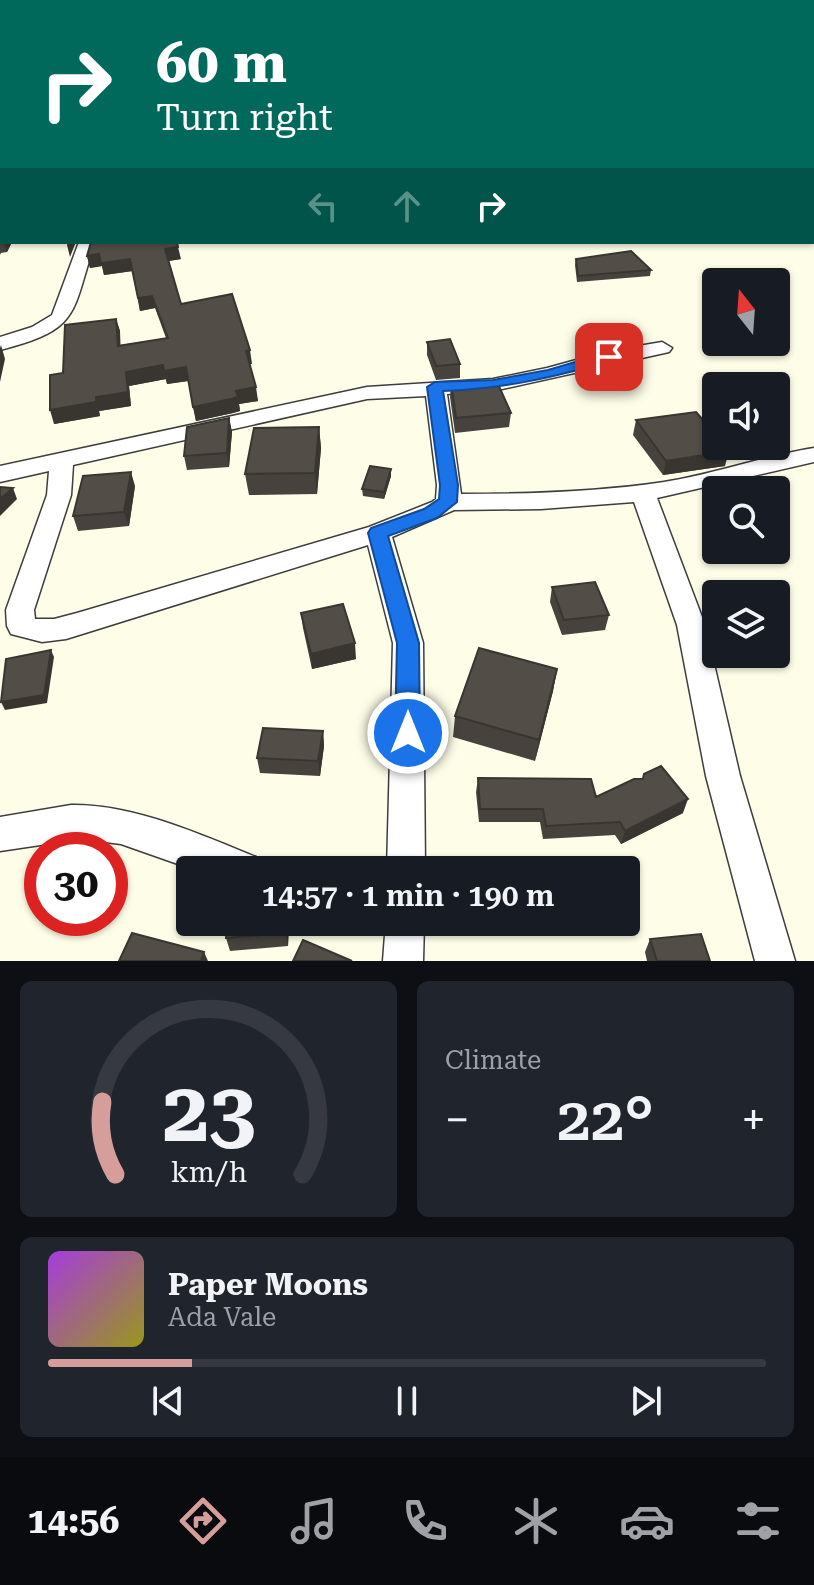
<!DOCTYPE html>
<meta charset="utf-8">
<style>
:root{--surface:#171b24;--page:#20242c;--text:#f1f3f6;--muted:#9ea1a6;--line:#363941;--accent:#d69e9a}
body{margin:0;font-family:"Roboto Serif",serif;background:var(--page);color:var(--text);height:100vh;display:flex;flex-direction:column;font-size:30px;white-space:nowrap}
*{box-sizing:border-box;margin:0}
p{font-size:26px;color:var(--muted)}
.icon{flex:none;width:44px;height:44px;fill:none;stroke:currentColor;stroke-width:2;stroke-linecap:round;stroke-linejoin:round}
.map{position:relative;height:961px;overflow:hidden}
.details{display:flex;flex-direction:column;gap:20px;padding:20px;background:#0d0f14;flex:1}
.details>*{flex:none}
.hud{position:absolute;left:0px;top:0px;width:814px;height:244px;box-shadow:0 2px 6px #0004;background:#00695c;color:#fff;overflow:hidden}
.needle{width:52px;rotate:343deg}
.controls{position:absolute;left:702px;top:268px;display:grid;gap:16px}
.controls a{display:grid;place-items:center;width:88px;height:88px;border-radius:8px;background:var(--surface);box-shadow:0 2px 6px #0004;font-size:40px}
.speed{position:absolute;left:24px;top:832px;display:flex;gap:16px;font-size:40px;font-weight:700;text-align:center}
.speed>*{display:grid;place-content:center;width:104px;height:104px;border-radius:50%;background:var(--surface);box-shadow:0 2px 6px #0004;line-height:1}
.speed .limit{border:12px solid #d22;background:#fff;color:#111}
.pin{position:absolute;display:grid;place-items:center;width:68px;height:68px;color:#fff;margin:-34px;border-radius:16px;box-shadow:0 4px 12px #0006}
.me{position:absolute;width:88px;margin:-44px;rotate:0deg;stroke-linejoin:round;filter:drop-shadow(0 0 6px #0008)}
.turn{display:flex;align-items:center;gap:28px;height:168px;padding:0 24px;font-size:36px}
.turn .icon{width:104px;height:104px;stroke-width:2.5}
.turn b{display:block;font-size:56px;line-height:68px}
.lanes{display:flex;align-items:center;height:76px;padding:0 24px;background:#0003;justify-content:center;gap:40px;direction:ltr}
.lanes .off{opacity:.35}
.big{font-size:60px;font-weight:600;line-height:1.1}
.details .card{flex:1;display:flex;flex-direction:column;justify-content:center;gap:12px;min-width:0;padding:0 28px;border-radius:12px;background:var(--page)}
.details .dial{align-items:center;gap:0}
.dial svg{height:208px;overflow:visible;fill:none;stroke:var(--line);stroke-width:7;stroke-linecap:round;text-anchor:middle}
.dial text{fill:var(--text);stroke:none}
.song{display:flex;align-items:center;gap:24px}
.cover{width:96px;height:96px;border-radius:12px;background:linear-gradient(135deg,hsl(280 70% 55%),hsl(60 70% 35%))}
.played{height:8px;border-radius:4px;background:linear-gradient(90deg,var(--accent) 20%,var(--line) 20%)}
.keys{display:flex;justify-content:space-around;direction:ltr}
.heat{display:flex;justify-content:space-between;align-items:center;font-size:44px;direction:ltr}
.details .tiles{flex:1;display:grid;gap:20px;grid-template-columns:1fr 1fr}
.card:last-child{grid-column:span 2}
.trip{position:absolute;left:176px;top:856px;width:464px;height:80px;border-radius:8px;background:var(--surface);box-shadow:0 2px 6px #0004;font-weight:600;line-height:80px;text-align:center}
.dock{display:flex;height:128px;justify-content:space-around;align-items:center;background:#090b0e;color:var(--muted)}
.dock .icon{width:56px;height:56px}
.dock .active{color:var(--accent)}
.dock b{font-size:36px;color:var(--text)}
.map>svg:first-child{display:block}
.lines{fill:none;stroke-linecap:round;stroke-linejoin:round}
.minor-casing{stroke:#3d3d3d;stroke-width:3}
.minor{fill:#fff;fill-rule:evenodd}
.wall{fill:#47423d}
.shaded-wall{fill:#393632}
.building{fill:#524d47;stroke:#393632;stroke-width:2}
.route{fill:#1a73e8;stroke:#114b97;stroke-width:2}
</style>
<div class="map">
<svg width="814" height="961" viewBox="0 0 814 961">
<rect width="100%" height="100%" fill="#fefde8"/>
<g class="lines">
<defs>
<path id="minor" d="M0,130H2V138H0Z
M812,202H814V211H812Z
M0,207H2V215H0Z
M79,242H95C71,314 82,329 0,350V337L32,327L52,315Z
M662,342L672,348L669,352L493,391L447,394L461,494C528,494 597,492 664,482C715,474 763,456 814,448V462L657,498L705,625L740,776L795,961H755L706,776L677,625L634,502L541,509L454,510L392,537L423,643L425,870H387L393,643L368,545L66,639L42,642L11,634L7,626L6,610L47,495L49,471L0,482V466L367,387L493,379L547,368L609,351ZM426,396L437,485L436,499L432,502L369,527L77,613L54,619H35L34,610L71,495L73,465L367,399Z
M71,805C133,804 199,834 256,857L262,870H195L121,844L81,839L0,851V817Z
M386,922H424L423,961H383Z"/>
</defs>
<use href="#minor" class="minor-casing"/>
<use href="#minor" class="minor"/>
</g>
<path class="wall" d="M0,213L12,242L7,252L1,253L0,255Z
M87,256L181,259L169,261L181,304L252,364H249L258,401L239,404L240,411L233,413L196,421L188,381L167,384L166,379L129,386L131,406L99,411L100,416L54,424L63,373L116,319L120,331V345L166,338L155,308L140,311L132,271L104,275L102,266L90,268Z
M576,259L651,270L650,276L577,282L575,265Z
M427,342L460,364V378L436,380L427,355Z
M451,383L470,387L511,413L509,427L455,433L450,397Z
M229,418L232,432L229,467L187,470L184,456Z
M636,420L725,466L663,475L633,435Z
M319,427L321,448L317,494L249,495L245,474Z
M391,476L384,499L363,496L362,489Z
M135,486L129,526L78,531L73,516Z
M552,587L609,615L605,630L562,635L550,602Z
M301,613L356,659L312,669L303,628Z
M557,669L553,691L535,761L453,737L455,716Z
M323,731L324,746L320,776L260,773L257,758Z
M644,774L683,813L621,844L615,835L543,839L540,822H479L476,792L478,778L596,797L642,779Z
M227,922H289L288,946L230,951L226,938Z
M650,939L710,961H647L645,952Z"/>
<path class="shaded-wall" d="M4,242H12L7,252Z
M68,242H76L70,257L67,245Z
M178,247L181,259L168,261L165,249Z
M99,254L130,259L133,271L104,275L102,266L90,268L87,256Z
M152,296L155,308L140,311L138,298Z
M116,319L120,331L121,359L118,346Z
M1,345L5,359L0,382V348Z
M250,350L252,364H247L246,351Z
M163,365L166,379L129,386L131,406L99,411L100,416L54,424L50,410L96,397L126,372Z
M186,367L188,381L167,384L164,371Z
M256,387L258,401L239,404L240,411L233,413L196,421L193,407L236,391Z
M229,418L232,432L229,467L227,453Z
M319,427L321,448L317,494L315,473Z
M729,451L725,466L663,475L666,461Z
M391,469V476L384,499V492Z
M131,472L135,486L129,526L124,512Z
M13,488L17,499L0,516V499Z
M355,643L356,659L312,669L311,654Z
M51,650L54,657L47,703L5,710L1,702Z
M557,669L553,691L535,761L539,740Z
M323,731L324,746L320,776L318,761Z
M688,799L683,813L621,844L625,831Z
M286,922H289L288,946L285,933Z
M204,952L208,961H201Z"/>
<path class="building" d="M0,213H2V242H0Z
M91,242H177L178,247L165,249L181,304L232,294L250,350L246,351L256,387L236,391L238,397L231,399L193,407L186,367L164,371L163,365L126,372L128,392L96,397V402L50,410V375L63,373L65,325L116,319L118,346L168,338L152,296L138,298L130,259L101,263L99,254L87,256Z
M631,251L651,270L578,276L576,259Z
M450,339L460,364L436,366L427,342Z
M468,382L470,387L498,384L511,413L456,418L451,383Z
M696,412L716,435V446H725L729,451L666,461L636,420Z
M229,418L227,453L184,456L187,427Z
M319,427L315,473L245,474L254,428Z
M370,466L391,469L384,492L362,489Z
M131,472L124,512L73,516L83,476Z
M0,487L13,488L0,499Z
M595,582L609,615L564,620L552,587Z
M343,604L355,643L311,654L301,613Z
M479,648L557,669L539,740L455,716Z
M51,650L44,695L1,702L6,659Z
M263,728L323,731L318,761L257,758Z
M661,766L688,799L625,831L620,822L546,826L543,809H480L478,778L591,779L596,797L634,779H643L644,774Z
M227,922H286L285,933L226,938Z
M132,933L204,952L201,961H119Z
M701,934L710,961H657L650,939Z
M303,940L352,961H293Z"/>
<linearGradient id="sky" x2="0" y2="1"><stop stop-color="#91c0ec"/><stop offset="0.45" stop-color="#fffef5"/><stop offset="1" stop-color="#fffef5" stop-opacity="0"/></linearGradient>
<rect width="814" height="242" fill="url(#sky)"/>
<path class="route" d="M609,352L616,357L614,360C555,377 504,389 443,391L458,485L457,502L437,518L388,536L419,643L420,733L416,740L408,743L399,740L395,733L397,643L368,533L371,528L424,509L439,499L440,485L427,387L435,382L493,380L548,370Z"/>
</svg>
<div class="controls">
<a><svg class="needle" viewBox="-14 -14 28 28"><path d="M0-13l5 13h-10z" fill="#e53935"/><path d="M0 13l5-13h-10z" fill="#9ea1a6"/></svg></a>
<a><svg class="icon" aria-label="sound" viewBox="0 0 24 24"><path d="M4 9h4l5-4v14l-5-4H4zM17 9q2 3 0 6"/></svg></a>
<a><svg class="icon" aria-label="search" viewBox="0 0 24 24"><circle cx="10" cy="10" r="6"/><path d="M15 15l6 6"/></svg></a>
<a><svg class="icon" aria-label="layers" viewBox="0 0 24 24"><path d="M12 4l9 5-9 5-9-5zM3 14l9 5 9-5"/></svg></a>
</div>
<div class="speed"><div class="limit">30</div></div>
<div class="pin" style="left:609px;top:357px;background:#d93025"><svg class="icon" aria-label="arrive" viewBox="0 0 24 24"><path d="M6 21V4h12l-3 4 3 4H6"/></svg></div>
<svg class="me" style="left:408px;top:733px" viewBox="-20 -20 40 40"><circle r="17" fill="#1a73e8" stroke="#fff" stroke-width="3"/><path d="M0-11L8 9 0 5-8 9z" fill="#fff"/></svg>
<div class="trip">14:57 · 1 min · 190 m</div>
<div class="hud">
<div class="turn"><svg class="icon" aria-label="right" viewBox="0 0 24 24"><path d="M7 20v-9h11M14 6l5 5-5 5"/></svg><div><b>60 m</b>Turn right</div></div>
<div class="lanes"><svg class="icon off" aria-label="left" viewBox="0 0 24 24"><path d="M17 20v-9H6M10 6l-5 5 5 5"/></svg><svg class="icon off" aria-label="ahead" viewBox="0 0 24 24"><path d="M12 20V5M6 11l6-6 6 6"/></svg><svg class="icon" aria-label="right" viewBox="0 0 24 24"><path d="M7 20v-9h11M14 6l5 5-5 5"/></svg></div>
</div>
</div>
<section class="details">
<div class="tiles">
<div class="card dial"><svg viewBox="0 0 100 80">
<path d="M14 69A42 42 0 1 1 86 69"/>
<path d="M14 69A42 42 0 0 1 9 41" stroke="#d69e9a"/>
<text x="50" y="56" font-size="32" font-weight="700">23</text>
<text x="50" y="72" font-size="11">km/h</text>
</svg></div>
<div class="card"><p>Climate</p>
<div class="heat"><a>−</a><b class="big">22°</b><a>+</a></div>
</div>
<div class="card">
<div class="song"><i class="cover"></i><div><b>Paper Moons</b><p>Ada Vale</p></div></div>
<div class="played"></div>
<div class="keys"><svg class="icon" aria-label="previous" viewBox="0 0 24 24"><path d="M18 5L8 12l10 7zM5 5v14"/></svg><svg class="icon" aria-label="pause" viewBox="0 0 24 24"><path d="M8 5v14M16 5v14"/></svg><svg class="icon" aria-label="next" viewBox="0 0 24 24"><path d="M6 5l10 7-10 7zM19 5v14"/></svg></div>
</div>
</div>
</section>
<nav class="dock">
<b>14:56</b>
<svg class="icon active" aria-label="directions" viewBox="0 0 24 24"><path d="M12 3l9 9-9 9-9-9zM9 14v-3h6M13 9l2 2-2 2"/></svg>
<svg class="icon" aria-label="music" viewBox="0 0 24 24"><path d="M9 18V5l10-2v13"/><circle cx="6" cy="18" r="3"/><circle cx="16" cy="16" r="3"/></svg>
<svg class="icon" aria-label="phone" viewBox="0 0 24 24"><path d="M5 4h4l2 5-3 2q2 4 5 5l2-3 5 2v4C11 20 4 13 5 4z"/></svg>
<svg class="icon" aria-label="climate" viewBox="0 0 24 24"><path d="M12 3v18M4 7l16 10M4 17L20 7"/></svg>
<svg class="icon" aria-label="car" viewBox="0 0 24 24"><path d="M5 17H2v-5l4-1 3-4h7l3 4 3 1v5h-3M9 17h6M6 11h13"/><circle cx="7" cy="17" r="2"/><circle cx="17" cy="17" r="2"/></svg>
<svg class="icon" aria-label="filters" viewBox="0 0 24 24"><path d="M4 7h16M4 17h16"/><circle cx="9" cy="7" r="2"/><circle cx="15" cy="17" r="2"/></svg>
</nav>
